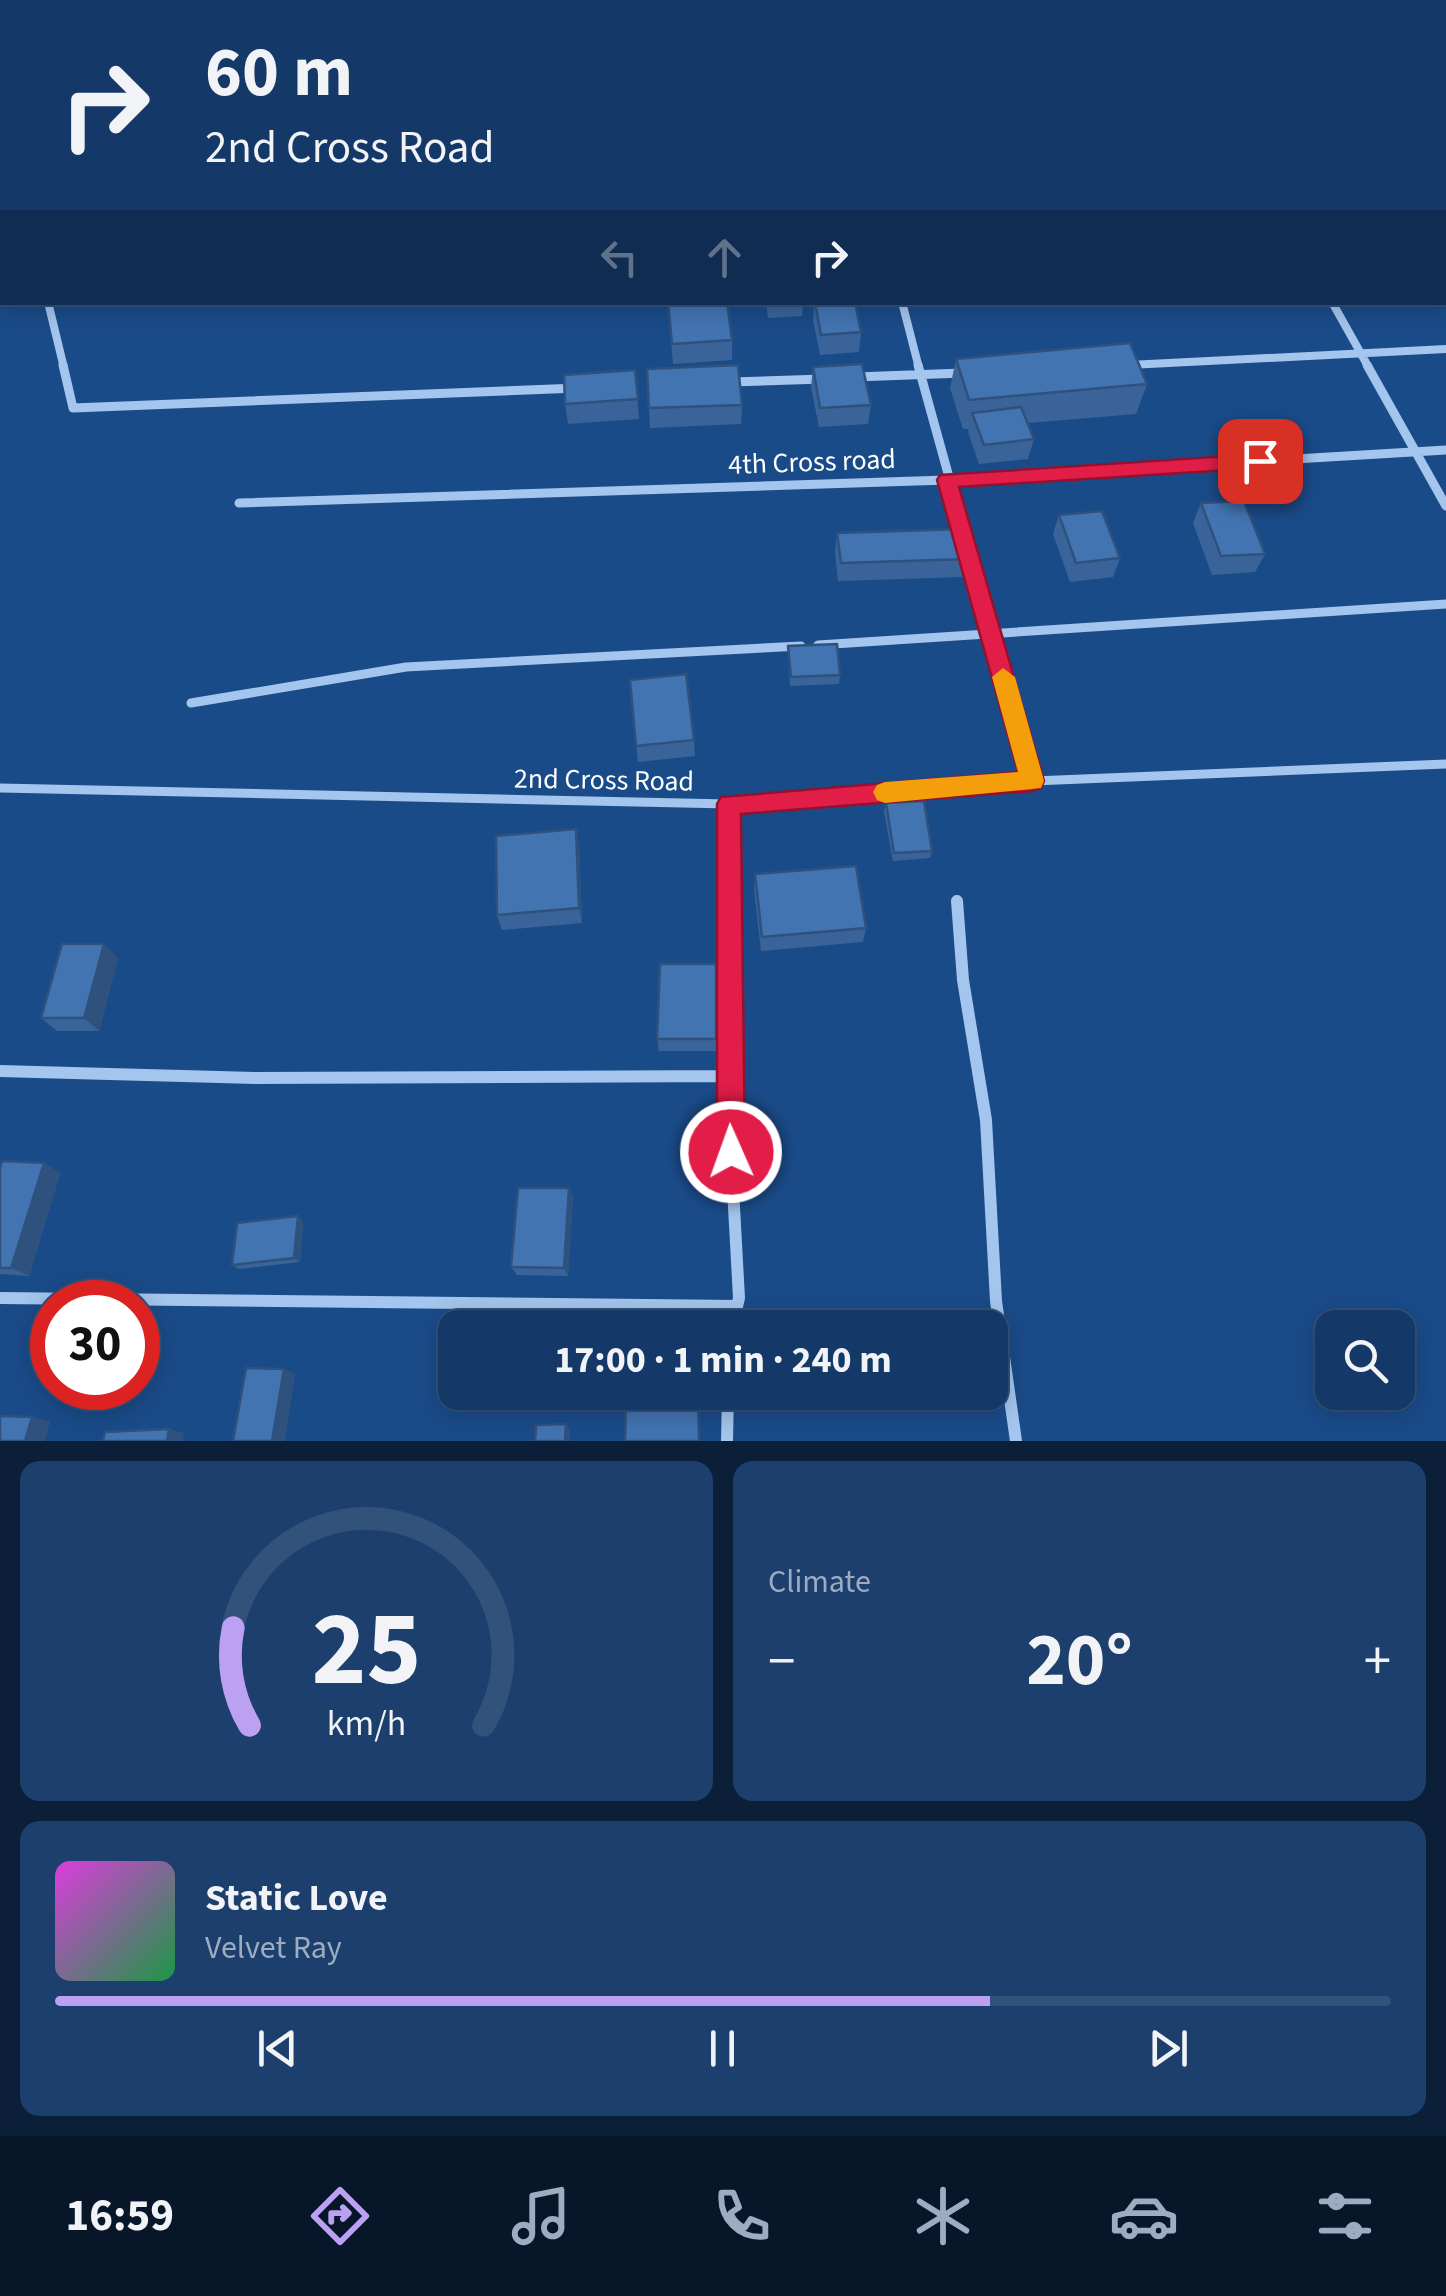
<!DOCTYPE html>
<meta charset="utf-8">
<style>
:root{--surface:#143867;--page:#1d3f6d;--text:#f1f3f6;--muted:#9dacc0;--line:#33527b;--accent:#bca0f2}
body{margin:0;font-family:"Source Sans 3",sans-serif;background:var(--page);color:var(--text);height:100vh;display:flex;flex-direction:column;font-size:38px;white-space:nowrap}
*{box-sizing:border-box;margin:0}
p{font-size:32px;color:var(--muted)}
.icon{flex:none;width:55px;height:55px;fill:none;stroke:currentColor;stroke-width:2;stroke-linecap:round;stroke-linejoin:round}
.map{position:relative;height:1441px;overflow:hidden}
.panel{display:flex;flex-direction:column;gap:20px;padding:20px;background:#0b1f39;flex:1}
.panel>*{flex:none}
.banner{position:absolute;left:0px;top:0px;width:1448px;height:305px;box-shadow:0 5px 25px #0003,0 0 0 2px var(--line);background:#143867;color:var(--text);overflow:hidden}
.tools{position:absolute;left:1315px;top:1310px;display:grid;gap:20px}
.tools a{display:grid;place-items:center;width:100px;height:100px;border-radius:20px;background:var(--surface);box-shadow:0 5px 25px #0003,0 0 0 2px var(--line);font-size:50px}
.speed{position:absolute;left:30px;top:1280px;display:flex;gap:20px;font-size:50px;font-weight:700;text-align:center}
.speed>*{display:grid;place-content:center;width:130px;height:130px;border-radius:50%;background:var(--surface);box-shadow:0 5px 25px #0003,0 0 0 2px var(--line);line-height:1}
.speed .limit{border:15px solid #d22;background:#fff;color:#111}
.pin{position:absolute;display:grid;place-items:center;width:85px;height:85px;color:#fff;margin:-42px;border-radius:20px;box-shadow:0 5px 15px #0006}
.me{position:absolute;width:110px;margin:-55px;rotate:358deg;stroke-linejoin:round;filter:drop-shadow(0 0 8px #0008)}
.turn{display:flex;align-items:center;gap:35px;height:210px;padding:0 40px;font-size:45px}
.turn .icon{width:130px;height:130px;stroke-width:2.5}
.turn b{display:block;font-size:70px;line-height:85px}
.lanes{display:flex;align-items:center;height:95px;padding:0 40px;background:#0003;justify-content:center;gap:50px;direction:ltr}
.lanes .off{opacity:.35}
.big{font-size:75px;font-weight:700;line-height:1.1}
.panel .card{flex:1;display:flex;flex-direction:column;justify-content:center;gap:15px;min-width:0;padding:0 35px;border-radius:20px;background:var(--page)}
.panel .dial{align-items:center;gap:0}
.dial svg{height:260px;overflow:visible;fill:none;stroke:var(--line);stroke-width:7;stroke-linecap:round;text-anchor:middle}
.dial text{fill:var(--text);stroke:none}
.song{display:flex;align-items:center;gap:30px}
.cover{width:120px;height:120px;border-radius:15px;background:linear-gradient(135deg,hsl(300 70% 55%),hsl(140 70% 35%))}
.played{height:10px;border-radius:5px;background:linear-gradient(90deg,var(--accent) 70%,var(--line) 70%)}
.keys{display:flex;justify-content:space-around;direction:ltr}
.heat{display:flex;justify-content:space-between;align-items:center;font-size:55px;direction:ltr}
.panel .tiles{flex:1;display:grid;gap:20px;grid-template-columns:1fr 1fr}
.card:last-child{grid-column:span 2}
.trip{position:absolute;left:438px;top:1310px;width:570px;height:100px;border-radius:20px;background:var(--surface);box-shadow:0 5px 25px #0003,0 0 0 2px var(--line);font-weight:700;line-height:100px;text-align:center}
.dock{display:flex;height:160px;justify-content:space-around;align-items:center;background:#081629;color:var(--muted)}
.dock .icon{width:70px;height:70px}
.dock .selected{color:var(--accent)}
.dock b{font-size:45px;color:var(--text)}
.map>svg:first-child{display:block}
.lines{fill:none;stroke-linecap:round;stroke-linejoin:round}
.minor-far2{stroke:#a4c5ed;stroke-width:8}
.minor-far1{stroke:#a4c5ed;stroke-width:9}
.minor{stroke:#a4c5ed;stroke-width:12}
.wall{fill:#3a6499}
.shaded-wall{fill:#2f517d}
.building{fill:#4374b2;stroke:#2f517d;stroke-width:2.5}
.route{fill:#e11d48;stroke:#92132f;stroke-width:2.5}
.slow{fill:#f59e0b}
.labels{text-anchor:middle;stroke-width:10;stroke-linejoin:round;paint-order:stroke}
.street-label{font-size:28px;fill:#fff;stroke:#1a4b89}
</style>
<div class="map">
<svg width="1446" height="1441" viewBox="0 0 1446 1441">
<rect width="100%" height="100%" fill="#1a4b89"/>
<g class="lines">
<path class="minor-far2" d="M318,2L329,0
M0,236L2,244
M48,302L64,368
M902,302L919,368
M1332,302L1369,368
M1129,365L1446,349"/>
<path class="minor-far1" d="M63,365L73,408L578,388
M918,365L1033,781
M1367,365L1446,506
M855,377L963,373
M730,382L823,379
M239,503L947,480L1446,450
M818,645L1446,604
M191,703L406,667L801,646
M0,788L729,804L1033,781L1446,764
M729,804V838"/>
<path class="minor" d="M729,836V1116L739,1298L732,1328
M957,901L963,980L986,1120L996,1301L1016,1441
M0,1071L255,1078L730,1076
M0,1298L737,1306
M727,1441L728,1392"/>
</g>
<path class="wall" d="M480,0H527L528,2H481Z
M1053,0H1082L1081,2H1054Z
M668,302L732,340V360L673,364Z
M766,302H803L802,316L768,318Z
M814,302L861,332L859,352L820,355L813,320Z
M956,359L1147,384L1136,414L1028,423L1034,439L1028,459L979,464L968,432L969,429H963L950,388Z
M813,367L871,405L868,424L819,427L811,387Z
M647,369L742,405L741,424L650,428Z
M635,370L639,419L568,424L565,404Z
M1201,503L1265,554L1255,572L1212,575L1193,523Z
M1059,515L1120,558L1113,577L1070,582L1053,534Z
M837,533L969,559L964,577L838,581L835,552Z
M788,646L840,675L839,684L790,686Z
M630,680L694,740L695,756L638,762Z
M886,803L932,851L930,858L893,861L884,811Z
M576,829L579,844L582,923L502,930L497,915Z
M755,874L866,928L863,942L761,951L754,889Z
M118,958L99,1031H57L41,1018Z
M716,964V1051H659L657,1039Z
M44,1163L60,1173L29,1276L0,1274V1168Z
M569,1188L573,1197L568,1276L517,1275L511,1267Z
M303,1221L300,1262L239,1269L232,1265Z"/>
<path class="shaded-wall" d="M576,829L579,844L582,923L579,908Z
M104,944L118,958L99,1031L84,1018Z
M44,1163L60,1173L29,1276L11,1268Z
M569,1188L573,1197L568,1276L564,1268Z
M298,1216L303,1221L300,1262L294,1258Z
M284,1369L295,1374L285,1441H272Z
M32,1417L50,1421L45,1441H25Z
M566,1424L570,1428V1441H565Z
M169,1429L184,1433L183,1441H167Z"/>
<path class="building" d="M495,0H527L528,2H495Z
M668,302H727L732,340L672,344Z
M815,302H855L861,332L821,335Z
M1130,343L1147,384L969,400L956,359Z
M862,364L871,405L820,408L813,367Z
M738,365L742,405L649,408L647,369Z
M635,370L638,399L565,404L564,375Z
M1021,407L1034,439L984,445L972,413Z
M1244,501L1265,554L1221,556L1201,503Z
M1102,511L1120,558L1076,563L1059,515Z
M964,529L969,559L841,563L837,533Z
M837,644L840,675L791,677L788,646Z
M686,674L694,740L636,746L630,680Z
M924,801L932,851L894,853L886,803Z
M576,829L579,908L497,915L496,836Z
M856,866L866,928L762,937L755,874Z
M62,944H104L84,1018H41Z
M660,964H716V1039H657Z
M2,1161L44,1163L11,1268H0V1168Z
M518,1188H569L564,1268L511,1267Z
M298,1216L294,1258L232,1265L237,1223Z
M246,1368L284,1369L272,1441H233Z
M626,1392H698L699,1441H625Z
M0,1416L32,1417L25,1441H0Z
M566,1424L565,1441H535L536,1425Z
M169,1429L167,1441H103L105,1432Z"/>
<path class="route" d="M1260,454L1269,461L1260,468L959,487L1044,781L1041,788L1032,791L741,814L745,1152L741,1162L731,1166L721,1162L717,1152V804L721,797L1018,772L937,480L940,475Z"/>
<path class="slow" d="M1003,668L1015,677L1044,781L1041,788L885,803L877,800L873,792L877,785L885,782L1018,772L992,677Z"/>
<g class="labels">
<g class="street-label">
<text transform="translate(812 461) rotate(-2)" y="10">4th Cross road</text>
<text transform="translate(604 779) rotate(1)" y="10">2nd Cross Road</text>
</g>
</g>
</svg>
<div class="tools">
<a><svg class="icon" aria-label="search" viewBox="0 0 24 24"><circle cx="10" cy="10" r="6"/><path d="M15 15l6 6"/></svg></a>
</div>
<div class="speed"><div class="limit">30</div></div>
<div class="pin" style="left:1260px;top:461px;background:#d93025"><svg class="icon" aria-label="arrive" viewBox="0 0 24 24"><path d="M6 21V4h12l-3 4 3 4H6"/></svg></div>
<svg class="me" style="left:731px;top:1152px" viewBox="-20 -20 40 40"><circle r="17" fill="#e11d48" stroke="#fff" stroke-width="3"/><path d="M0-11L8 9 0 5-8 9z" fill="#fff"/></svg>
<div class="trip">17:00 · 1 min · 240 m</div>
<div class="banner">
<div class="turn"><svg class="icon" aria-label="right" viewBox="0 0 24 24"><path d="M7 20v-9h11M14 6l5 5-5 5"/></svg><div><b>60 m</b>2nd Cross Road</div></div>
<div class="lanes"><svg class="icon off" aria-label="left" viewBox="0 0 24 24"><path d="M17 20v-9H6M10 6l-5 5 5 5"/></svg><svg class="icon off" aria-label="ahead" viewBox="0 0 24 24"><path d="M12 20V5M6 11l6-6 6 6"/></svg><svg class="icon" aria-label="right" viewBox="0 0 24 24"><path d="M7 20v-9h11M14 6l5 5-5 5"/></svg></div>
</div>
</div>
<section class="panel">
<div class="tiles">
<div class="card dial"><svg viewBox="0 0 100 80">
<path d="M14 69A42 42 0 1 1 86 69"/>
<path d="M14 69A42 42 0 0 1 9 39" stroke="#bca0f2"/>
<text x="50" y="56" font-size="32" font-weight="700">25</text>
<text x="50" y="72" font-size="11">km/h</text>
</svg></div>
<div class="card"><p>Climate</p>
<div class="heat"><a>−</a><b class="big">20°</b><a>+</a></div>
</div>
<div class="card">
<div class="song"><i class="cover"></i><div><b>Static Love</b><p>Velvet Ray</p></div></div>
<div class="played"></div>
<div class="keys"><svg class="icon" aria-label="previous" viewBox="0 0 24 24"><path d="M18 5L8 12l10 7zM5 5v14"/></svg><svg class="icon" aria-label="pause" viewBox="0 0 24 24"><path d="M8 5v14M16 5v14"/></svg><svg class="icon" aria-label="next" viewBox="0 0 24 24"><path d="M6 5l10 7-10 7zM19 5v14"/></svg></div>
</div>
</div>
</section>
<nav class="dock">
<b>16:59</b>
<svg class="icon selected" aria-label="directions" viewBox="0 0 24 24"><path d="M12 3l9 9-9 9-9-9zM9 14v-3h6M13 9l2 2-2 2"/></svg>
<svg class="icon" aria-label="music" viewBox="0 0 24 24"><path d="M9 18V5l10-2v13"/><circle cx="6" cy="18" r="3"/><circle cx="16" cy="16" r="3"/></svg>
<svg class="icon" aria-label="phone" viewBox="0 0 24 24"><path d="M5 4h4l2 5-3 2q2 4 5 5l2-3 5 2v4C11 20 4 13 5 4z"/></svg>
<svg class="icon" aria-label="climate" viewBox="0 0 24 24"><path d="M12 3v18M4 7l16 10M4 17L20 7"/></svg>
<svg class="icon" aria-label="car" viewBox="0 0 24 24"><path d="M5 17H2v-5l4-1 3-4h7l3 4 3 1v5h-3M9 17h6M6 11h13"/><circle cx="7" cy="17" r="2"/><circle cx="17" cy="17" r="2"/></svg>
<svg class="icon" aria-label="filters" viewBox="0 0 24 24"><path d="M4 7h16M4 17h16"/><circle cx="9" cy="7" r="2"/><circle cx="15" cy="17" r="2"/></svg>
</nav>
